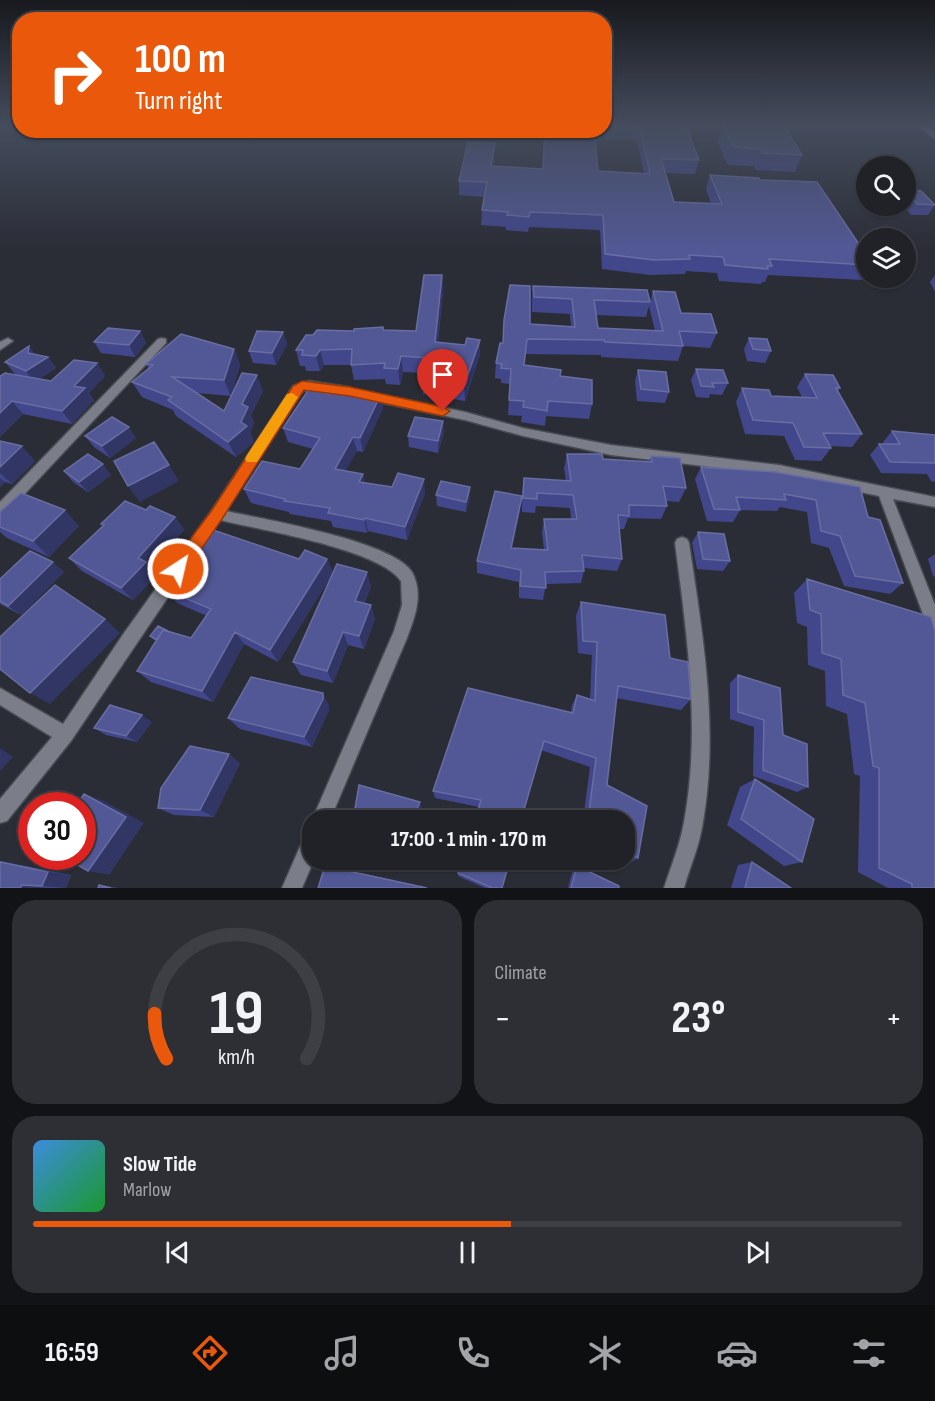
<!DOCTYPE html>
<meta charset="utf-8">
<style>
:root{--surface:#202228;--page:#2d2f34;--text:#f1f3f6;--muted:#a2a4a8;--line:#3d3f45;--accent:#ea580c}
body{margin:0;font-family:"Sofia Sans Condensed",sans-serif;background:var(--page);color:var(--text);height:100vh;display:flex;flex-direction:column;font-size:22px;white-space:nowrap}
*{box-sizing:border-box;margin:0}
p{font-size:20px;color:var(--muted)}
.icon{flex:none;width:33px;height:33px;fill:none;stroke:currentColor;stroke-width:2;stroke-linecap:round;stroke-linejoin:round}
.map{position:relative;height:888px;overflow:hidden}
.sheet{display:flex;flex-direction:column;gap:12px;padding:12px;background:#121316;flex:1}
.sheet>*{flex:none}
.guide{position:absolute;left:12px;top:12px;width:600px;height:126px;border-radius:24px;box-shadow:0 2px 4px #0004,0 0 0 2px var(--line);background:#ea580c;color:#fff;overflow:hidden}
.fabs{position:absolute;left:856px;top:156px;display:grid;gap:12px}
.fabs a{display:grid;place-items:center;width:60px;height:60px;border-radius:50%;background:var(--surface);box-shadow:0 2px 4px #0004,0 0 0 2px var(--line);font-size:30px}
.speed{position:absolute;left:18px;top:792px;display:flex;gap:12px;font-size:30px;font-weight:700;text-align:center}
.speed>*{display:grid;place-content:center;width:78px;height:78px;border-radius:50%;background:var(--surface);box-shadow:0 2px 4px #0004,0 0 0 2px var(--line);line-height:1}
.speed .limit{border:9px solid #d22;background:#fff;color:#111}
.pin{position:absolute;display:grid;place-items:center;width:51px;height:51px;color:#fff;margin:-62px -26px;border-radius:50% 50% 50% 0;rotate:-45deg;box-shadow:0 0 6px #0007}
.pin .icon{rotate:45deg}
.me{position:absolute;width:66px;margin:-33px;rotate:35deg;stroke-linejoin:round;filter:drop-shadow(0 0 4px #0008)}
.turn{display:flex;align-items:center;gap:21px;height:126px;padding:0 24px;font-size:27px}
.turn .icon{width:78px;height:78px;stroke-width:2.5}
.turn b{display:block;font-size:42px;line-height:51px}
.big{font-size:45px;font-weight:700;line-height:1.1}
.sheet .card{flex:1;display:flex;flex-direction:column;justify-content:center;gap:9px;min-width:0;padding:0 21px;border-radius:24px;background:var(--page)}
.sheet .dial{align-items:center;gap:0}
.dial svg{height:156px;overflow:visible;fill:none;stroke:var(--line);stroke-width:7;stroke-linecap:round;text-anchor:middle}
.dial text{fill:var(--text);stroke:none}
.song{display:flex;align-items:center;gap:18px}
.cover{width:72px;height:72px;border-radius:9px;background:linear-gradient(135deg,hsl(210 70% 55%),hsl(130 70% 35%))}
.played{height:6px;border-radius:3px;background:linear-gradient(90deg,var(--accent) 55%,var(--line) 55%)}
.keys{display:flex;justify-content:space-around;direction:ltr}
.heat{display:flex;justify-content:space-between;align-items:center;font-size:33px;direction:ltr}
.sheet .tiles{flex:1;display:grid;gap:12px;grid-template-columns:1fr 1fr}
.card:last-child{grid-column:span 2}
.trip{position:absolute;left:302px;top:810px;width:333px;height:60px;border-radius:24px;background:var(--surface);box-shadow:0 2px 4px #0004,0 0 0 2px var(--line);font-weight:700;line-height:60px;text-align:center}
.menu{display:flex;height:96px;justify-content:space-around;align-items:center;background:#0d0e10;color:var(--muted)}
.menu .icon{width:42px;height:42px}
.menu .on{color:var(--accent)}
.menu b{font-size:27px;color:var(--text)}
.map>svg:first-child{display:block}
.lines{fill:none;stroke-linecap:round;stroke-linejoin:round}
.minor-casing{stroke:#484a51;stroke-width:3}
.trunk-casing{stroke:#484a51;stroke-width:4}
.minor{fill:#7b7d88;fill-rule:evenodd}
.trunk{fill:#98a2de;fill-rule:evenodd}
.wall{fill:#42478c;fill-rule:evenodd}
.shaded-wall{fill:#323665}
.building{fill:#525895;stroke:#686da2;stroke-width:1.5}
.route{fill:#ea580c;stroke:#983908;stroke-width:1.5}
.slow{fill:#f59e0b}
</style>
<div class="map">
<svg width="935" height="888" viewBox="0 0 935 888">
<rect width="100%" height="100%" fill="#2b2d36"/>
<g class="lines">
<defs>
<path id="minor" d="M8,338L13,341L0,350V342Z
M162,338L166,339V343L5,515L0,517V502L158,339Z
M309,381L348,387L354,391L348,395L309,389L301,392L226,511C263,519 393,541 412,572C424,594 415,617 407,638L330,820H312L394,631L402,605L401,581C379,549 260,530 220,520L71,741L7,821L0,823V799L52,737L0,705V688L63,724L124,633L212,510L293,386Z
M368,392L465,412L523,428L611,445L779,465L935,497V507L893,499L935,605V632L930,630L927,625L879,496L779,475L611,455L523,436L465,420L364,399L362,396L364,393Z
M682,537L687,539L689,543C703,635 719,729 703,822C700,845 690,866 684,888H664C671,866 680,845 684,822C701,730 687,635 675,543L677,539Z
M312,832V860H314L302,888H282L305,835Z"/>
<path id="trunk" d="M918,126H927L935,132V139Z"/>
</defs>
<use href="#minor" class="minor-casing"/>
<use href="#trunk" class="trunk-casing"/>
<use href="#minor" class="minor"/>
<use href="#trunk" class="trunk"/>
</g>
<path class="wall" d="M604,126H693L690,137L699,160L695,174L665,173L674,202L711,204L706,189L710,175L760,180L867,256V275L864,280L768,275L765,282H762L761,284L719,281L717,273L686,271L685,274L650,275L602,269L600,230L529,227L528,232L506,230V227L481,225L482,210L484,197L459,195V181L495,143L494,157L493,166L542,169L544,139L502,137L503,130H549V132L574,133L573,130H604ZM602,139H636L644,173L598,171L595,141H602Z
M722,126H775L802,155L795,172L756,170L754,166L728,165L717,142Z
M395,130H440V137L395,138Z
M906,190L935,205L928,215H911L903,206H906Z
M442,275L443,291L438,343L465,345L480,355L465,401L423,394L422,378L424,373L403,372L400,385L386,384L385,379L354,380L351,365H324L320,371H306L305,366H300L296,350L313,335L383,330L416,331Z
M935,275V292L930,282Z
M533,286L650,302L646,317L596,315L598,328L655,331L649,306L653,291L681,313L717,333L710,348L683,346L678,361L601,357V355L526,354L524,365L560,376L592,404L589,419L546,416L545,426L521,422L522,416L508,415L510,384L501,383V379L495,378L496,363L503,343L530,324L571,326L570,314L532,312V301Z
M140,331L146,343L135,357L101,353L94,342Z
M283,332L287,344L276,365L253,363L249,351Z
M749,338L771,351L765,363L747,361L744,349Z
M29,346L35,355L48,357L56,368L39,379L51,381L97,363L105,376L89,393L94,400L72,424L23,414L0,437V376H19L14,373L5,362Z
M234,349L240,365L231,396L197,393L224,411L263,391L251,415L254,423L250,432L254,442L236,457L176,416L173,410L142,397L132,382L149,369L146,364Z
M696,369L728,383L722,395L710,394L709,398L696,397L691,380Z
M638,370L669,392L665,403L637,401L635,381Z
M805,374L840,388L838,391L862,434L852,447L830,446L831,448L821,461L795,460L784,436L745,434L736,402L742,388L771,396L802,397L797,387Z
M330,394H381L383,408L363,452L357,451L345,471L363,474L364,482L425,493L407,540L368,531L367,533L333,527L331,521L290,514L289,512L251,503L244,489L300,469L313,449L288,442L283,428Z
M892,431L935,435V482L931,481L927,474L881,473L870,455L879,444H884L883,442Z
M444,432L438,453L409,447L408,436Z
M85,436L136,438L110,458L94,447Z
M0,441L35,461L12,484L5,482L0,487Z
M567,454L603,459L649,462L651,456L686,488L679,502L666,501L667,506L661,519L628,518L624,529H619L622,559L617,571L584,568V571L581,583L546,584L543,600L519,598V582L477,573V561L520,510L512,548L544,550L542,533L544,519H571L570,508L536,506L535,513L522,512V492L524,478L566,481L564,468Z
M701,467L775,472L868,517L903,583L890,594L844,586L829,548L811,543L807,512L780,507L777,511L740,510L733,522L707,521L695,479Z
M64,471L111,475L88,492L73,482Z
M436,495L470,498L466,512L437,506Z
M146,510L175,517L184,530L151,568L157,575L133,600L82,571L69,558L103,526L101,524Z
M0,512L79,526L49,557L7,538L0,532Z
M698,532L730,561L723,571L697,569L692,543Z
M935,554V577L933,576L928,559Z
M299,559H327L333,573L278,662L244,644L213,702L151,682L137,671L156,642L150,636L168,631L191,638L207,616L177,603L166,590Z
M64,572L21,615L0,604V579Z
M807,579L931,617L935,888H888L858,872L860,776L854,774L847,714L826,706L825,671L808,665L807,627L797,623L794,593Z
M371,586L364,604L375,619L364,649L348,645L333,683L301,675L293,662Z
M581,602L665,615L670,658L688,662L691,699L681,710L616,698L607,785L647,806L638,858L630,863L623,860H624V820H583L590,767L541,750L521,820H475L479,807L435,798L433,791L468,688L571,712L572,705L577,695L590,699L592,655L578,653L576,616Z
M738,675L808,787L797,792L753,776L754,727L730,719V683Z
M329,705V710L312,747L240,729L228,718Z
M152,722L137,742L106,735L94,728Z
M240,763L214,817L174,815L158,808Z
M755,779L802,862L784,866L727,825L740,787Z
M0,861L71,875L66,888H0Z
M752,862L791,888H731L738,865Z
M577,866L619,888H568L573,869Z
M458,873L502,888H485L458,876Z
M99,885L118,888H120H98Z"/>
<path class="shaded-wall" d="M686,126H693L690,139Z
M495,143L494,157L490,180L491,166Z
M442,275L443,291L436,358L435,342Z
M140,331L146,343L135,357L129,345Z
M283,332L287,344L276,365L272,353Z
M480,340V355L465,401L464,386Z
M29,346L38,358L48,357L56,368L34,383L26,371Z
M234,349L240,365L231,396L224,380Z
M320,350L324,365L320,371L316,356Z
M401,356L403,372L400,385L398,369Z
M97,363L105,376L89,393L94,400L72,424L62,411L74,386Z
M257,375L263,391L251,415L254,423L250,432L254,442L236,457L228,442L241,422L242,404Z
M381,394L383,408L363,452L360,438Z
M12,401L23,414L0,437V413Z
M443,421L444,432L438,453V441Z
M129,427L136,438L110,458L102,446Z
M353,437L357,451L339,483L335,469Z
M22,446L35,461L12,484L0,473V467Z
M103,464L111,475L88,492L79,482Z
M169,465L179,481L140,502L128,486Z
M363,474L366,488L359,482Z
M0,478L5,482L0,487Z
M424,479L425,493L407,540L405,527Z
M470,487V498L466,512V502Z
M522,496L520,510L509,561L511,548Z
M65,510L79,526L49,557L33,541Z
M175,517L184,530L151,568L157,575L133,600L121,588L138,558Z
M365,518L368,531L367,533L364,520Z
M327,559L333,573L278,662L270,650Z
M53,562L64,572L21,615L8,606Z
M367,572L371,586L359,615L355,601Z
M371,605L375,619L364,649L359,636Z
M105,619L120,633L50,704L30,693Z
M235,632L244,644L213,702L202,691Z
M343,632L348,645L333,683L327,671Z
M323,693L329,705V710L312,747L304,737Z
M142,715L152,722L137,742L126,736Z
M0,748L13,757L0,771Z
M229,754L240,763L214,817L200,810Z
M84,794L104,801L144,823L109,875L88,871Z
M420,802L422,809L417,820H412Z
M48,872L71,875L66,888L42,886Z
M22,885L47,888H20Z"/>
<path class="building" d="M639,126H689H686L699,160L661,159L674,202L722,204L710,175L759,178L760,180L817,182L867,256V265L769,259L772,266H767L768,269L725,265L723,257L689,255L690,259L654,260L605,254L603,215L530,212L529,217L507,215L508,212L482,210L487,182L459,181L468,142L495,143L491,166L543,169L545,131L579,133L578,130H594L598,171L650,174Z
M723,126H775L776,127H785L802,155L762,153L760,149L733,147Z
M906,190L921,191L935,205L917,204L906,192Z
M424,275H442L435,342L465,345L467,338L480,340L464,386L422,378L428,358L401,356L398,369L384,368L385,363L351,365L352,349L320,350L316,356L302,355L303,350H296L306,335H313L317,330L354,331V329L383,327V330L416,331Z
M510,285L530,286V324L575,327L572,299L534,297L533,286L647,290L650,302L594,300L598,328L663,331L653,291L675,292L681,313L711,314L717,333L679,331L683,346L605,342L604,340L527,339L524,365L561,370L560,376L592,380V404L548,401L547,411L523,407L524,401L509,400L511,369L501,368L502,364L496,363L500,343H503L504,320Z
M108,328L140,331L129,345L94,342Z
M257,331L283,332L272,353L249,351Z
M181,334L234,349L224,380L172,377L224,411L242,373L257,375L242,404L248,407L241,422L247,426L228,442L168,400L172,397L132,382L153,365L146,364Z
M749,338L767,339L771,351L753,349Z
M29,346L28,353L48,357L26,371L5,362Z
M74,360L97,363L74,386L85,388L62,411L12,401L0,413V376L5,373L51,381Z
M696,369L723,370L728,383H712L714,387L701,386Z
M638,370L666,372L669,392L641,389Z
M805,374L833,375L840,388H836L862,434L823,433L831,448L804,447L793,423L753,420L742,388L769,390L771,396L817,398Z
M336,386L381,394L360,438L353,437L335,469L363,474L359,482L392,487L398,473L424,479L405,527L365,518L364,520L328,513L330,508L284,501L285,499L244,489L262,461L300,469L320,438L283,428L309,389L330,394Z
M112,417L129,427L102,446L85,436Z
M415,417L443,421L438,441L408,436Z
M892,431L935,435V463L890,462L879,444H900Z
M0,441L22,446L0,467Z
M154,442L169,465L128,486L114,461Z
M88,454L103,464L79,482L64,471Z
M567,454H602L603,459L652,462L651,456L680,458L686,488L663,486L667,506L629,505V516L618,515L622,559L582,555L584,571L545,572L546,588L520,586L521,570L477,561L495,491L522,496L511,548L548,550L544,519H577L573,495L537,493V499L523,498L524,478L571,481Z
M701,467L775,472L860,487L868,517L880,520L903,583L855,576L840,536L821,531L816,500L784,494L786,500L736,497L740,510L714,509Z
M441,481L470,487L466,502L436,495Z
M21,493L65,510L33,541L0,527V512Z
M125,501L146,510L150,506L175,517L138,558L146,562L121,588L69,558L104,525L101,524Z
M213,530L299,559L305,550L327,559L270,650L235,632L202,691L137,671L163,630L191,638L211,609L166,590Z
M698,532L724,534L730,561L703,559Z
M30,551L53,562L8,606L0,601V579Z
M337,564L367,572L355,601L371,605L359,636L343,632L327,671L293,662Z
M807,579L931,617L935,632V888H912V884L879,868V768L873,766L865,703L843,695L841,659L822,653L821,614L810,610Z
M55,585L105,619L30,693L0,669V637Z
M581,602L665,615L670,658L688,662L691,699L618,686L607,785L647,806L638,858L624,852V820H588L596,758L544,741L521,820H475L481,800L433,791L468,688L573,713L577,695L595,701L597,642L583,641Z
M158,626L168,631L163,630L157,640L150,636Z
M738,675L780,688L783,735L807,744L808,787L763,770L764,720L738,712Z
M251,677L323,693V699L304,737L228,718Z
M110,705L142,715L126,736L94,728Z
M190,746L229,754L200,810L158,808L161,788Z
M755,779L814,819L802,862L741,819Z
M359,785L420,802L412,820H353Z
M84,794L126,817L88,871L62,856H82V806H76Z
M462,860H510L502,888H492L458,873Z
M0,862L48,872L42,886L22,885L20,888H0Z
M752,862L791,888H745Z
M325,866L427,888H318Z
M577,866L619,886V888H571Z
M99,885L111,888H98Z"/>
<linearGradient id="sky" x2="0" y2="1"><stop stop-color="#18191e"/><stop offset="0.5" stop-color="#444c5d"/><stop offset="1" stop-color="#444c5d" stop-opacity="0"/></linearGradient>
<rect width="935" height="250" fill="url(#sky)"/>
<path class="route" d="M302,381L350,387L443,407L450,411L443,416L350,396L304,390L222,519L184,574L178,577L172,574L170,569L172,564L212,510L293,386Z"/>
<path class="slow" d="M292,393L298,397L257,462H247L245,459L247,455L287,394Z"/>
</svg>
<div class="fabs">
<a><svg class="icon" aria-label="search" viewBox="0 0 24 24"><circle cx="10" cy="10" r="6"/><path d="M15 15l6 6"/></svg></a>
<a><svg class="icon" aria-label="layers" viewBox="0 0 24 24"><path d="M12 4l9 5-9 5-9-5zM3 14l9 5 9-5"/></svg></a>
</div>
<div class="speed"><div class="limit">30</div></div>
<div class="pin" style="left:443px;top:411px;background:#d93025"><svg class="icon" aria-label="arrive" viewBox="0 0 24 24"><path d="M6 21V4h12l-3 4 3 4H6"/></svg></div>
<svg class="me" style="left:178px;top:569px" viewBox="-20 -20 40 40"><circle r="17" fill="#ea580c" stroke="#fff" stroke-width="3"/><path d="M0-11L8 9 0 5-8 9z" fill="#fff"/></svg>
<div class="trip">17:00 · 1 min · 170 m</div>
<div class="guide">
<div class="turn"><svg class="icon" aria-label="right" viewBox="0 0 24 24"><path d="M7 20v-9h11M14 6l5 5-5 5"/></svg><div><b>100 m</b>Turn right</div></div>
</div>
</div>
<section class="sheet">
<div class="tiles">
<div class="card dial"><svg viewBox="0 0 100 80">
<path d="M14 69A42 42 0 1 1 86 69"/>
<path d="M14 69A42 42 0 0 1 8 46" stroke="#ea580c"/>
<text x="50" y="56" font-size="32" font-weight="700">19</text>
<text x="50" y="72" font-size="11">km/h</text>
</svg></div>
<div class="card"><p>Climate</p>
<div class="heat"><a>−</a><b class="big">23°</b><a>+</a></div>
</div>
<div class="card">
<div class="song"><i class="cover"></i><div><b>Slow Tide</b><p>Marlow</p></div></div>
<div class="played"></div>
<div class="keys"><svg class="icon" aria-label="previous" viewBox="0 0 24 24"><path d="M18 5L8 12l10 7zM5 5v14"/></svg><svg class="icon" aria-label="pause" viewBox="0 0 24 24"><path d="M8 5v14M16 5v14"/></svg><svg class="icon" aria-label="next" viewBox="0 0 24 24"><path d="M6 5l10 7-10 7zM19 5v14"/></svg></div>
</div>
</div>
</section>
<nav class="menu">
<b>16:59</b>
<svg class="icon on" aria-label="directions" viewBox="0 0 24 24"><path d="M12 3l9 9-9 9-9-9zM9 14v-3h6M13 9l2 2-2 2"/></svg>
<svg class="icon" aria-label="music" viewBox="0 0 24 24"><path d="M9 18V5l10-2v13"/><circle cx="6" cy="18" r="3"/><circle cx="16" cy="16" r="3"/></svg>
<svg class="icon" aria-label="phone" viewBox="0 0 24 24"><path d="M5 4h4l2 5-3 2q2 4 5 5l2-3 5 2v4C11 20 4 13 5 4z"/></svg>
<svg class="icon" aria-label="climate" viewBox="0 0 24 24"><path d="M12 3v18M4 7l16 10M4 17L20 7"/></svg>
<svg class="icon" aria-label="car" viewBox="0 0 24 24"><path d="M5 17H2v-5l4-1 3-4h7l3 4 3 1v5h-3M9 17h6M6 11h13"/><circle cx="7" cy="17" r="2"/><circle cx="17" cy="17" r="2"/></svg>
<svg class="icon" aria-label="filters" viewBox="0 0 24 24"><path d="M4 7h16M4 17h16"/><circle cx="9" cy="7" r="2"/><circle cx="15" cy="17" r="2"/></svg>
</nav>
